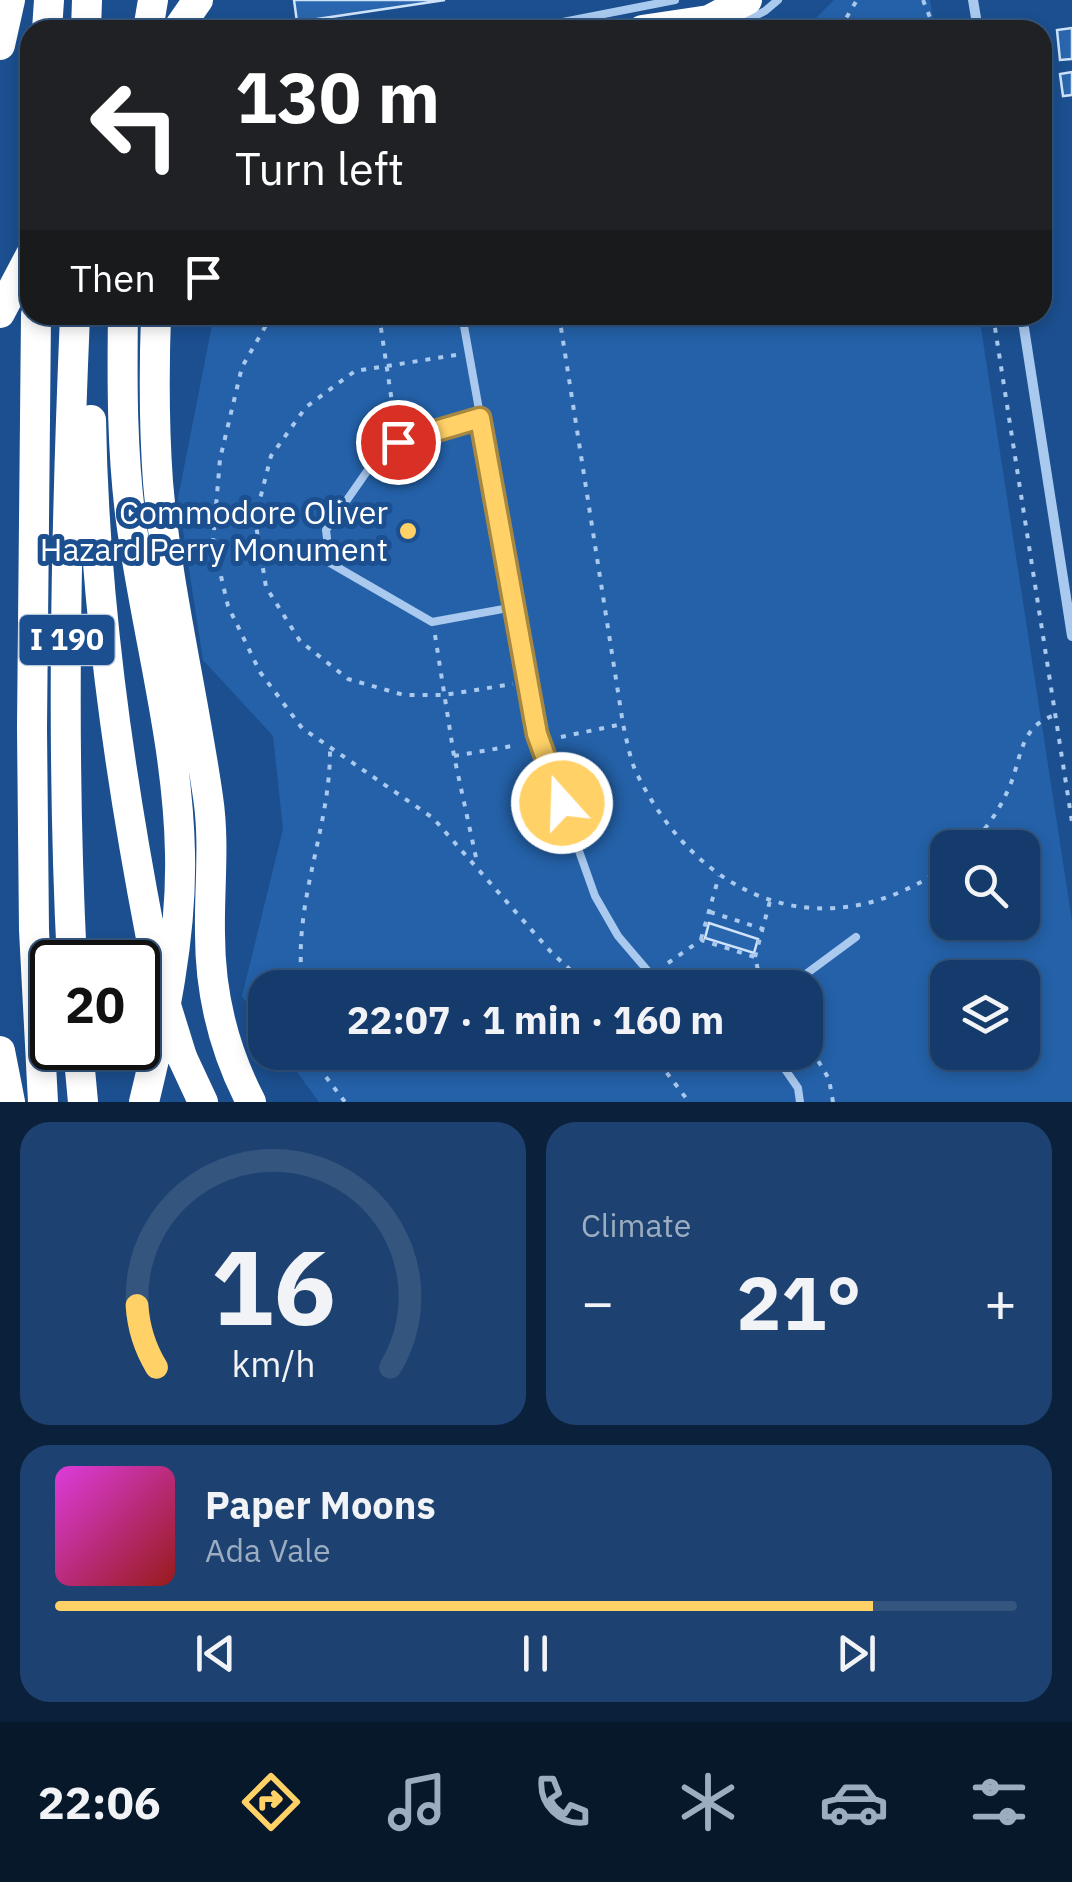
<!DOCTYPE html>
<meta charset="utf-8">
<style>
:root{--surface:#143b6b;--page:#1d4271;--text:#f1f3f6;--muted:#9dadc1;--line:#33557e;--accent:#ffd166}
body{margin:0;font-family:"IBM Plex Sans",sans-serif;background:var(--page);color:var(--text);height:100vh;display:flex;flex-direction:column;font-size:38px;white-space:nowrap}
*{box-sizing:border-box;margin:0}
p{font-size:32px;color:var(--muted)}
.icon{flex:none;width:55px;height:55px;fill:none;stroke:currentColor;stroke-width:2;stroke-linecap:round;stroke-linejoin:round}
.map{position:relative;height:1102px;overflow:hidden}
.side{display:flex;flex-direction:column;gap:20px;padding:20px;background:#0b203b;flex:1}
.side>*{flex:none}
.top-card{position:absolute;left:20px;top:20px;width:1032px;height:305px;border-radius:30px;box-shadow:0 5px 15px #0003,0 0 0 2px var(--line);background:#202124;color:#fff;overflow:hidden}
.fabs{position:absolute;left:930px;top:830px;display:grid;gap:20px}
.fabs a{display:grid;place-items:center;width:110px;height:110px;border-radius:20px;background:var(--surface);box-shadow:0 5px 15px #0003,0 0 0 2px var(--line);font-size:50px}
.speed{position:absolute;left:30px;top:940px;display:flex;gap:20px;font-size:50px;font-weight:700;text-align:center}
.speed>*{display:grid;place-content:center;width:130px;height:130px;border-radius:50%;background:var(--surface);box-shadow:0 5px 15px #0003,0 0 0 2px var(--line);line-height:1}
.speed .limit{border:5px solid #111;border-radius:15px;background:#fff;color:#111}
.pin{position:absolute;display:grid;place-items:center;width:85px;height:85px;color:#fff;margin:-42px;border:5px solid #fff;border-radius:50%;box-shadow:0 2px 10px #0007}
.me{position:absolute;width:110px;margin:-55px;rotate:340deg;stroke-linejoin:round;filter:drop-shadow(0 0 8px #0008)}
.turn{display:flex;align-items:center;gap:35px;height:210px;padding:0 50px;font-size:45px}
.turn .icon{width:130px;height:130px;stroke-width:2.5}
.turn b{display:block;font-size:70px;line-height:85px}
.then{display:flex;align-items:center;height:95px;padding:0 50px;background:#0003;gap:20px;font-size:38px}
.big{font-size:75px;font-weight:700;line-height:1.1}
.side .widget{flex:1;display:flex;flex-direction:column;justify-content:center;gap:15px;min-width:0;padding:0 35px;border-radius:30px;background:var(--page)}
.side .dial{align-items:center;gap:0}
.dial svg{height:260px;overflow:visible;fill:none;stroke:var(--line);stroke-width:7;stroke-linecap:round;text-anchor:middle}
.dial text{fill:var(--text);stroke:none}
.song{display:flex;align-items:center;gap:30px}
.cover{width:120px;height:120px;border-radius:15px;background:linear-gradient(135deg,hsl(300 70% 55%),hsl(0 70% 35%))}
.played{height:10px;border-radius:5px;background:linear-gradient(90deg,var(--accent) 85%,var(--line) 85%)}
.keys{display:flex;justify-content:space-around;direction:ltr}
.heat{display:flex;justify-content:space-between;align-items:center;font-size:55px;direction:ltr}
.side .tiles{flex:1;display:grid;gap:20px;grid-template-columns:1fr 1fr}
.widget:last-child{grid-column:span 2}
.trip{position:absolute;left:248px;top:970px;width:575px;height:100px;border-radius:30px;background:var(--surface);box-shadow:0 5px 15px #0003,0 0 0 2px var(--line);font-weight:700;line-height:100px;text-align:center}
.tab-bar{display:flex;height:160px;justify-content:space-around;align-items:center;background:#08182b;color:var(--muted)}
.tab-bar .icon{width:70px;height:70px}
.tab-bar .current{color:var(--accent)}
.tab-bar b{font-size:45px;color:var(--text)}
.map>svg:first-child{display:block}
.green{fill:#2461a8;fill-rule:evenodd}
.building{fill:#2a66ad;stroke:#cfe3fa;stroke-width:2.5}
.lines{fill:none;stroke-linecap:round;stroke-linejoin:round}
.path{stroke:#a9c9ee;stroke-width:4;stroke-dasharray:5 8;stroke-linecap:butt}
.lane{stroke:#a9c9ee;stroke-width:8}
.street{stroke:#a9c9ee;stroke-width:10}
.highway{stroke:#fff;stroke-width:30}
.highway-bridge{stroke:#fff;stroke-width:30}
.route-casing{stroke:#a68842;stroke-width:25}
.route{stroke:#ffd166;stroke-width:18}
.poi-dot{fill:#ffd166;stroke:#1b4f8f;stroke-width:4}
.labels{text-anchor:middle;stroke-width:10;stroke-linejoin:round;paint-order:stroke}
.shield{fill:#1b4f8f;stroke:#bbcadd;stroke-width:2.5}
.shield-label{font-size:30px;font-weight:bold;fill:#fff}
.poi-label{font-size:32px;fill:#fff;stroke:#1b4f8f;text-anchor:end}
</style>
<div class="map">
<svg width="1072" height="1102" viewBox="0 0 1072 1102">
<rect width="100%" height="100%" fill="#1b4f8f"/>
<path class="green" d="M834,0H930L935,30H804Z
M214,315H979L1072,921V1102H319L283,1053L805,1052V988H265V1028L242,996L283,829L273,736L203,660L178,498ZM948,848H1022V922H948ZM948,978H1022V1052H948Z"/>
<path class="building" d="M294,0H445L297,22Z
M1072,28V59L1060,60L1057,30Z
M1072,72V95L1063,96L1060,74Z
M709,923L758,939L754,953L705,938Z"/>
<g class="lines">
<path class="path" d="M923,0L935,30
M833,30L845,20
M846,30L845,20L857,0
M272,315L242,367L220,459L213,542L228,606L260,672L302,728L433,818L551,952L590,988
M379,315L396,429
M559,315L623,724C627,741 630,761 638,776C702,903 827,951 948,865
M993,315L1072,822
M456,355L355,371L306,407L271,456L255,519L266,587L300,641L348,679L404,695H444L513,684
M435,635L454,756L477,862
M561,737L623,724
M454,756L518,745
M967,848C987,829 1001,808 1011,783C1022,754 1021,726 1055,715
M710,912L763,929
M701,939L719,876
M755,957L770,901
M668,963L701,940L755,957L762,987
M303,988C291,906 330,831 330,751
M805,1039L829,1079L833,1102
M319,1052L326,1077L345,1102
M651,1052L689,1102"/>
<path class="lane" d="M541,30L563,22L675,0
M727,30L765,11L778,0
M464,326L537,733L595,896L618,936L653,977L666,988
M480,417L384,447L326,530L330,563L432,622L514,607
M787,988L856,937
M773,1052L798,1088L800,1102"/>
<path class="street" d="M973,0L978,30
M1022,315L1072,636"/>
<path class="highway" d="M47,30L49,0
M86,30L87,0
M148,30L153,0
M177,30L198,0
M642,30L709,20L747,0
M0,45L10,0
M0,313L30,256
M36,315L32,728L34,930L43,1102
M123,315C122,384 122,453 131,521C146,631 178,742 180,853C182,937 164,1020 144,1102
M156,315C154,371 154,426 158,482C167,588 193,692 208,797C215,843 209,889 210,934C210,993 224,1050 251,1102
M91,420C94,595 118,767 151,938
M72,962C61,747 66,530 75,315
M78,1048L83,1102
M0,1051L10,1102
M182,1057L203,1102"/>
<path class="highway-bridge" d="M151,938L165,1002L182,1057"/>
</g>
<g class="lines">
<defs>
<path id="route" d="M398,442L480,418L537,734L562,803"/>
</defs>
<use href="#route" class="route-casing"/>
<use href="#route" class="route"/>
</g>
<circle class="poi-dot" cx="408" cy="531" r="10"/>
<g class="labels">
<rect class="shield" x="19.5" y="615" width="95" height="50" rx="8"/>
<g class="shield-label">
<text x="67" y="650">I 190</text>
</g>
<g class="poi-label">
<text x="388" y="524">Commodore Oliver<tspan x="388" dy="37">Hazard Perry Monument</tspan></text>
</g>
</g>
</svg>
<div class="fabs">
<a><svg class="icon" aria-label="search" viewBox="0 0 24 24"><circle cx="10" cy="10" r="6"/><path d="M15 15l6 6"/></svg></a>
<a><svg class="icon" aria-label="layers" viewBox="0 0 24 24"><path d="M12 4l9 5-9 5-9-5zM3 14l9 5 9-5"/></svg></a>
</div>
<div class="speed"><div class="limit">20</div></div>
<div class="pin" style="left:398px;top:442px;background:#d93025"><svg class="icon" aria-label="arrive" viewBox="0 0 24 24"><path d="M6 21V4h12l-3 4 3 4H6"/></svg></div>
<svg class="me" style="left:562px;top:803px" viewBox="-20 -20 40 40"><circle r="17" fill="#ffd166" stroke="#fff" stroke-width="3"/><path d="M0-11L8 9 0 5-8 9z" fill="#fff"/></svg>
<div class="trip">22:07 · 1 min · 160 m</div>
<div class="top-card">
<div class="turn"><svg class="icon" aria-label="left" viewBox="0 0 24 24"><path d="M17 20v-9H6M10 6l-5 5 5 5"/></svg><div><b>130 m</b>Turn left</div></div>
<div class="then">Then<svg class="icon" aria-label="arrive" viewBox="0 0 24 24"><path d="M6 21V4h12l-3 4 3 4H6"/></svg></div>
</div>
</div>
<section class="side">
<div class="tiles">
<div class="widget dial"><svg viewBox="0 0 100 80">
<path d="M14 69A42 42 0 1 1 86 69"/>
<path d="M14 69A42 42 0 0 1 8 50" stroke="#ffd166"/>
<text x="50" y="56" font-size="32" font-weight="700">16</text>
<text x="50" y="72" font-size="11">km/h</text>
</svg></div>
<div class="widget"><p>Climate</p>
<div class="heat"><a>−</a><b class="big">21°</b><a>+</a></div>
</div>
<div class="widget">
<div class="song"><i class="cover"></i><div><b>Paper Moons</b><p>Ada Vale</p></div></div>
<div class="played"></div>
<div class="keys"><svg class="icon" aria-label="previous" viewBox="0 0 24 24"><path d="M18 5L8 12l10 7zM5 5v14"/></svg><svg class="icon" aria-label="pause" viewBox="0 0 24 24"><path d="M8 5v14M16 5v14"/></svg><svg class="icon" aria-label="next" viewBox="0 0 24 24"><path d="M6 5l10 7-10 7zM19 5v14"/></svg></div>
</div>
</div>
</section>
<nav class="tab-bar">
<b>22:06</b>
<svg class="icon current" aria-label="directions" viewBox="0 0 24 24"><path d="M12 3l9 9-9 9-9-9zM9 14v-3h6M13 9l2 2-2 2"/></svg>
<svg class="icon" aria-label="music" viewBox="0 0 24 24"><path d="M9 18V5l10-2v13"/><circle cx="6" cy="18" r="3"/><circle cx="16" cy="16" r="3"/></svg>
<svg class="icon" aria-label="phone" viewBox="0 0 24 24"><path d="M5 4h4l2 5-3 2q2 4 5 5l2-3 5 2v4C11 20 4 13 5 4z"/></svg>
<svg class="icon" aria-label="climate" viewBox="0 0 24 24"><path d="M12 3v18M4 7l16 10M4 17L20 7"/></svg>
<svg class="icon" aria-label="car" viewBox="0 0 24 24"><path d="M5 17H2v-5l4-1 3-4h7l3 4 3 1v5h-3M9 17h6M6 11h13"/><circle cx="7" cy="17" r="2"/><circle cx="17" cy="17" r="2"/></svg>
<svg class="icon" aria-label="filters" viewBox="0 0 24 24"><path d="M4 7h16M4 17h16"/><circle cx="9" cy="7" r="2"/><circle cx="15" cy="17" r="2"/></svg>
</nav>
